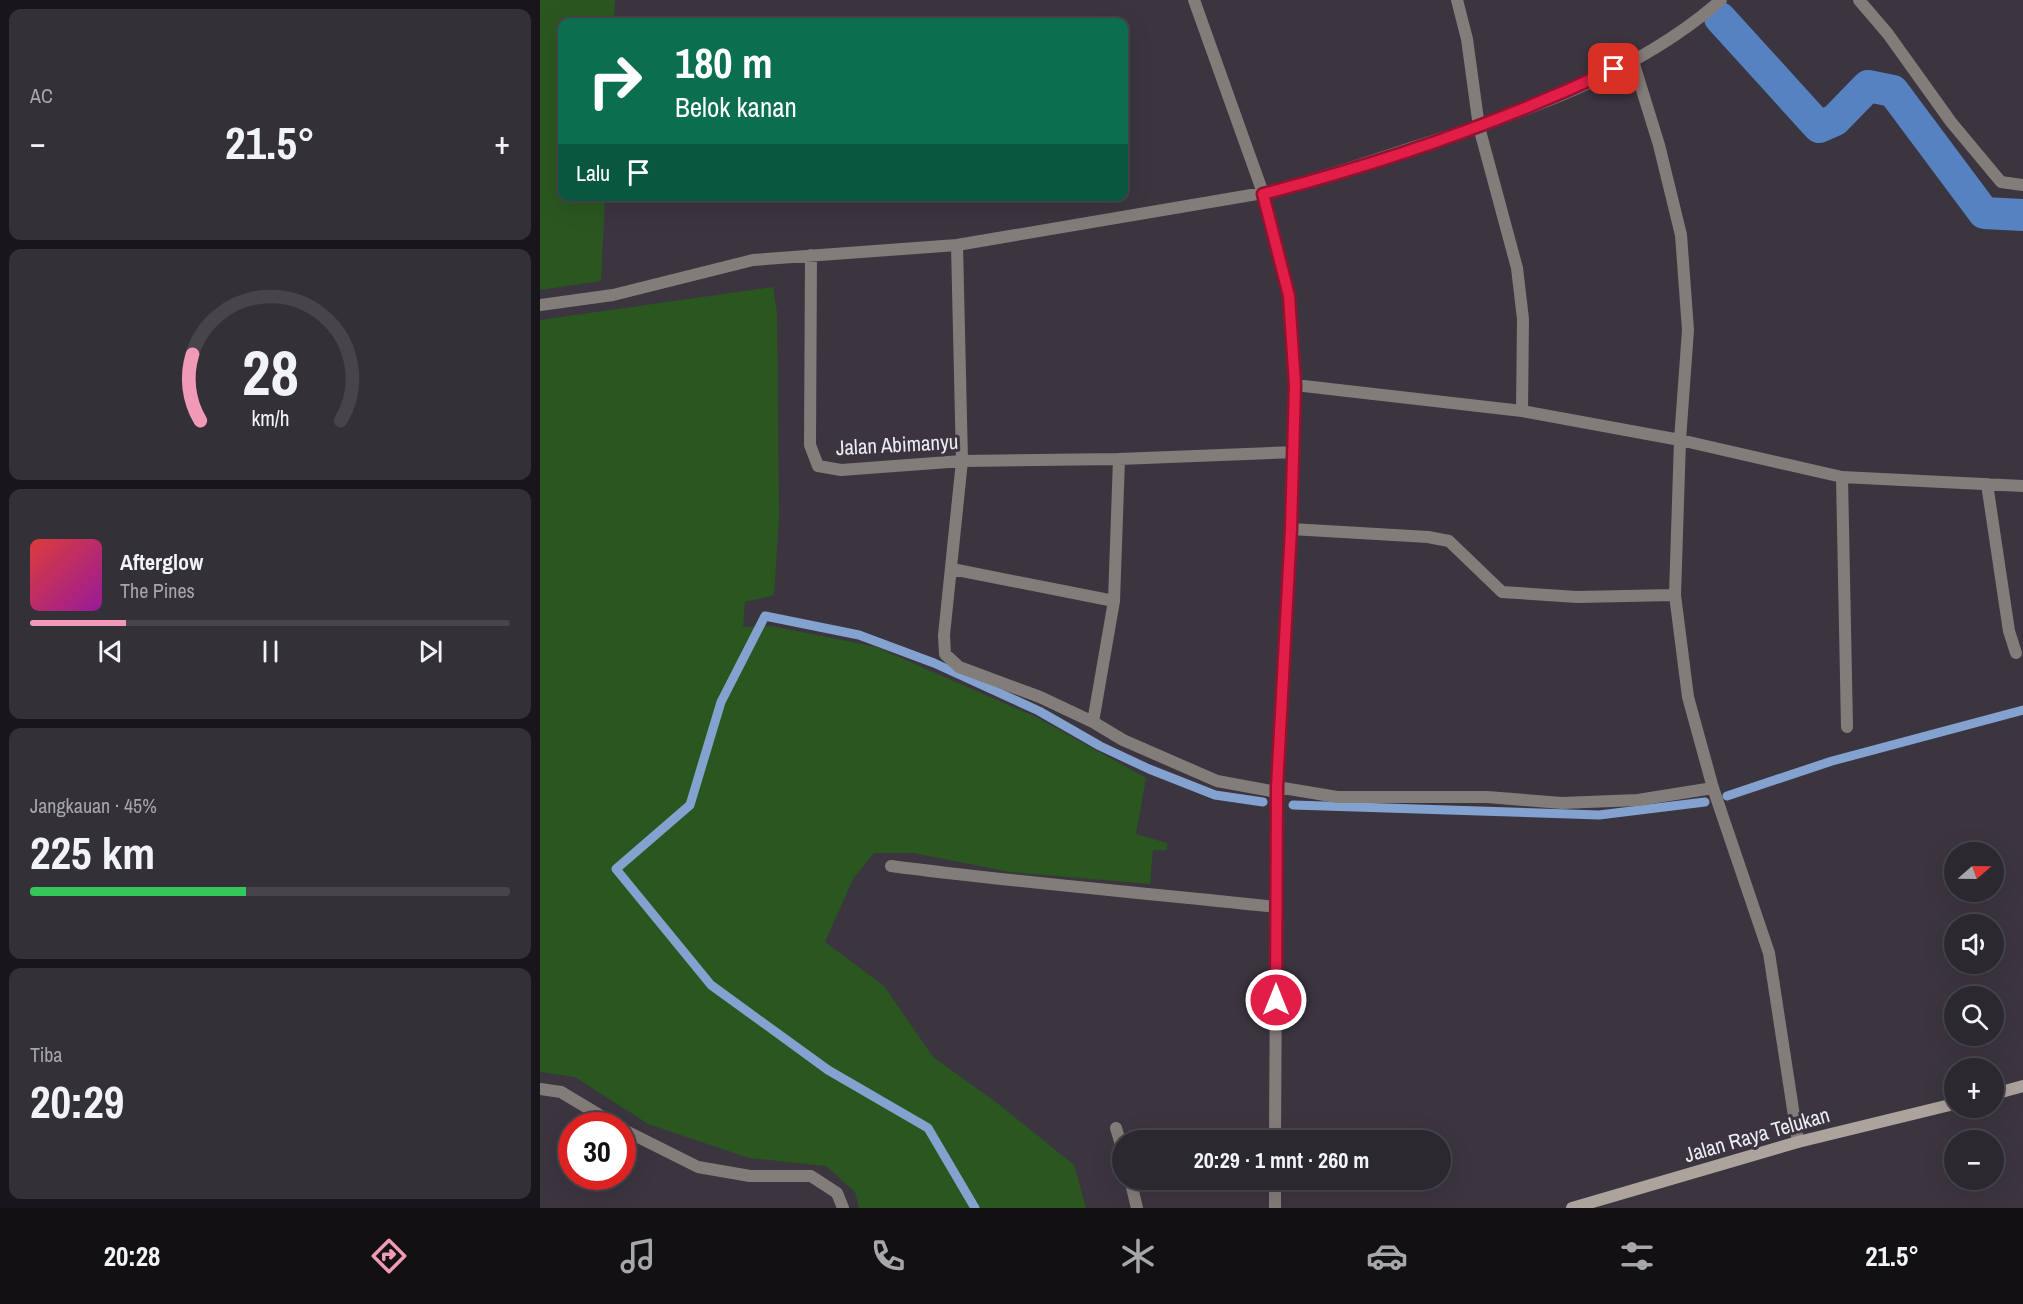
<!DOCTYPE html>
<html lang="id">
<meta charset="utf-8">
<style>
:root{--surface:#2c2830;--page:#343038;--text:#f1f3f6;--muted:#a6a6ab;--line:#48444c;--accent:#f09ab5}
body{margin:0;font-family:"Archivo Narrow",sans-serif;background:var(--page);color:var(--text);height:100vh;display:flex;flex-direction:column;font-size:22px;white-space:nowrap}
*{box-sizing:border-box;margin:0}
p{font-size:20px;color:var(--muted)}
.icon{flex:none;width:33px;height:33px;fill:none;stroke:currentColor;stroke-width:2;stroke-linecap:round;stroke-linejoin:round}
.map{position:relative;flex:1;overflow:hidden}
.panel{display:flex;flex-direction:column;gap:9px;padding:9px;background:#18161a;width:540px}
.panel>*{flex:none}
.hud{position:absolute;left:18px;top:18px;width:570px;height:183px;border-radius:12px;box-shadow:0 6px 24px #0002,0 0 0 2px var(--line);background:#0b6e4f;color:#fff;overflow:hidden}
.needle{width:39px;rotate:70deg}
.tools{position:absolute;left:1404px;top:842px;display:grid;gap:12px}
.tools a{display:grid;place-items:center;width:60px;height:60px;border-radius:50%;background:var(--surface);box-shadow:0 6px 24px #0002,0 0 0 2px var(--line);font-size:30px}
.speed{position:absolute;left:18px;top:1112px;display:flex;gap:12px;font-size:30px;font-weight:700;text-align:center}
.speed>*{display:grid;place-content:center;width:78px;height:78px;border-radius:50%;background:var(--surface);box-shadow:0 6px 24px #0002,0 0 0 2px var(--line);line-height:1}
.speed .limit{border:9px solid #d22;background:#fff;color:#111}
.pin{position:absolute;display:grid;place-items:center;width:51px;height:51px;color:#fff;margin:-26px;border-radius:12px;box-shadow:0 3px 9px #0006}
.me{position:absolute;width:66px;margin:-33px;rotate:0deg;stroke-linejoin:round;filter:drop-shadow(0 0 4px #0008)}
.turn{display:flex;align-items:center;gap:21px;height:126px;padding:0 18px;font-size:27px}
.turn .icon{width:78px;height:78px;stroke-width:2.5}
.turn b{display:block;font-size:42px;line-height:51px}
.then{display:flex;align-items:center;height:57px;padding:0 18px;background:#0003;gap:12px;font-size:22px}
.big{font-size:45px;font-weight:800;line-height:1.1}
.panel .card{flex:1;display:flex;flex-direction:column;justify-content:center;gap:9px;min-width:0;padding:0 21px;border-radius:12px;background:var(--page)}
.panel .dial{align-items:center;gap:0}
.dial svg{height:156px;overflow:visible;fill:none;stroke:var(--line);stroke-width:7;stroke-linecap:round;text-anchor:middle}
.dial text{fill:var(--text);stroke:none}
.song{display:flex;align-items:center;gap:18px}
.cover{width:72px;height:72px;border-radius:9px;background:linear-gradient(135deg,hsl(0 70% 55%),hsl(300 70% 35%))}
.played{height:6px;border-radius:3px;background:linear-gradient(90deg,var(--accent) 20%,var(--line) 20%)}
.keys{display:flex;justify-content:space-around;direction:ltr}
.heat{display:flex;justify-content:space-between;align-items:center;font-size:33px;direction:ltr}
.charge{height:9px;border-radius:4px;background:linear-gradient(90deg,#34c759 45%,var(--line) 0)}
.trip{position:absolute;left:572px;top:1130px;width:339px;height:60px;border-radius:30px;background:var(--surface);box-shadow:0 6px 24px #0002,0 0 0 2px var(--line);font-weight:800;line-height:60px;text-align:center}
.tabs{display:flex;height:96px;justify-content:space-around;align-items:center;background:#121013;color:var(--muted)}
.tabs .icon{width:42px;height:42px}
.tabs .on{color:var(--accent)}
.tabs b{font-size:27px;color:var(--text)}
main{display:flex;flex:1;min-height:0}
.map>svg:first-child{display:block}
.green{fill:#2a5720}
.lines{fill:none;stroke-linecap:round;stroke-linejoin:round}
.stream{stroke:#84a2d0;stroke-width:9}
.canal{stroke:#5682c2;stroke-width:32}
.lane{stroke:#837d79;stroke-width:12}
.street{stroke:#837d79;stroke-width:12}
.secondary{stroke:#ada39d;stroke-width:12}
.route-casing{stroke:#92132f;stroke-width:15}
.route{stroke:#e11d48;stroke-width:10}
.labels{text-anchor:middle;stroke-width:6;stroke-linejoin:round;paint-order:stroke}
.street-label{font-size:21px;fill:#efebf2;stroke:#3b3540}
</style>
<main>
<section class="panel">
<div class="card"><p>AC</p>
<div class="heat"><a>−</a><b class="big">21.5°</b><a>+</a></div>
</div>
<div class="card dial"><svg viewBox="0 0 100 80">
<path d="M14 69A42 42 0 1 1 86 69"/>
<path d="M14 69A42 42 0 0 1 10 35" stroke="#f09ab5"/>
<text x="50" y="56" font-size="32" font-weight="700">28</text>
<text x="50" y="72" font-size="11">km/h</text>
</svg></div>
<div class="card">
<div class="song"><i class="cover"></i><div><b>Afterglow</b><p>The Pines</p></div></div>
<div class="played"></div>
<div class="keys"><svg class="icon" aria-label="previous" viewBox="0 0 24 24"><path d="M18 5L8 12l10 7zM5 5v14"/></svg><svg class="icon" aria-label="pause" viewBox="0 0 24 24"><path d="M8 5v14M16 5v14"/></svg><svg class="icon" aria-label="next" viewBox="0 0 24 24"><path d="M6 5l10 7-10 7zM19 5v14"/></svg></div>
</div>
<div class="card"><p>Jangkauan · 45%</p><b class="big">225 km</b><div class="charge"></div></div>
<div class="card"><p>Tiba</p><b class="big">20:29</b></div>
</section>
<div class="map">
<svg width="1483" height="1208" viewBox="0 0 1483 1208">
<rect width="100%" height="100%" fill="#3b3540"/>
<path class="green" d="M0,0H75L74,22H22V196L65,197L61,281L0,290Z
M233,287L237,313L239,517L234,595L205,602L203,627L232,626L336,647L496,717L606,778L596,834L627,843V850H613L610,884L471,872L373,853H334L313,879L285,942L344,986L393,1057L457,1103L534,1165L546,1208H319L315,1192L286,1166L209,1158L108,1124L35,1077L0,1072V320Z"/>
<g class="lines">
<path class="stream" d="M1187,796L1292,761L1483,710
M753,805L1059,815L1165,802
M435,1208L388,1128L288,1070L171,985L76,869L150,805L181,702L225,616L319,635L394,663L499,711L560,746L609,769L675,795L723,802"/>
<path class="canal" d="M1180,18L1279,127L1295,120L1328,86L1353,91L1444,213L1483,215"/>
<path class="lane" d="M917,0L927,39L939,127"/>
<path class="street" d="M654,0L723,193L749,296L755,385L751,529L737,787L735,1140
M1319,0L1348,34L1411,122L1461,182L1483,185
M1093,61L1119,145L1141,235L1148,330L1140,440L1135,595L1148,697L1173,788L1229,953L1258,1142
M939,127L977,268L983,319L982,411
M417,245L422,461L404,635L405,654L419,667L500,697L553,722L583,740L677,781L737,792
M271,255L270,445L278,466L301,470L422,461L579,459
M0,305L73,295L213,260L417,245L723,193C773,181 822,164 871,148C978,114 1095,76 1181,0
M755,385L982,411L1140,440L1302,477L1483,486
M1302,477L1307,727
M1447,484L1469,631L1476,653
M751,529L888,537L909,541L962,592L1037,597L1135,595
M412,569L574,601
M553,722L574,601L579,459L754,452
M737,787L797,797H947L1022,803L1098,800L1173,788
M351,866C479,883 608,893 736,907
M0,1089L21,1092L76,1125
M576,1128L582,1148
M82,1129L158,1167L210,1176H271L297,1193L303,1208
M590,1179L597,1208
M735,1208V1179"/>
<path class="secondary" d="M1454,1094L1483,1086
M1032,1208L1258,1142L1414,1104"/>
</g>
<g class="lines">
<defs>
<path id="route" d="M736,1000L737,787L751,529L755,385L749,296L723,194C843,163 962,122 1074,69"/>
</defs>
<use href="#route" class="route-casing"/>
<use href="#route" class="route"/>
</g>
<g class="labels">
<g class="street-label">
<text transform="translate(357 445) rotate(-3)" y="7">Jalan Abimanyu</text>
<text transform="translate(1217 1135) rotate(-16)" y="7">Jalan Raya Telukan</text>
</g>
</g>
</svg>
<div class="tools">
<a><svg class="needle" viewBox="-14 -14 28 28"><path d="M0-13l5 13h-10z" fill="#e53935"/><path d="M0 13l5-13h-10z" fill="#a6a6ab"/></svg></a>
<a><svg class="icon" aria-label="sound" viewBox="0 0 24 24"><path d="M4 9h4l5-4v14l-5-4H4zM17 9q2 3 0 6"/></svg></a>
<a><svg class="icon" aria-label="search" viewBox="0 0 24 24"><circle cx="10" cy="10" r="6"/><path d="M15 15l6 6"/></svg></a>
<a>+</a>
<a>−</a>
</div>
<div class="speed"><div class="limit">30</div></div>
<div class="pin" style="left:1074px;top:69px;background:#d93025"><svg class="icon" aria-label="arrive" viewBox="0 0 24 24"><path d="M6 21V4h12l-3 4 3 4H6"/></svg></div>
<svg class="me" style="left:736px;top:1000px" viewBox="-20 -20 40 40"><circle r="17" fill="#e11d48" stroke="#fff" stroke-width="3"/><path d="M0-11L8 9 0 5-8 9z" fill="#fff"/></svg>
<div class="trip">20:29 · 1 mnt · 260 m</div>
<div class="hud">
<div class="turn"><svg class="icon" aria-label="right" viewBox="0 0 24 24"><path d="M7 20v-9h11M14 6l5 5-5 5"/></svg><div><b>180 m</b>Belok kanan</div></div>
<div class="then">Lalu<svg class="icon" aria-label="arrive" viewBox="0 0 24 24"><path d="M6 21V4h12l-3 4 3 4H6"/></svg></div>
</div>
</div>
</main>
<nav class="tabs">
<b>20:28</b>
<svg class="icon on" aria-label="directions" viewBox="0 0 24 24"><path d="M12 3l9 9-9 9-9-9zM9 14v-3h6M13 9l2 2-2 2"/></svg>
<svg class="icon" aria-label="music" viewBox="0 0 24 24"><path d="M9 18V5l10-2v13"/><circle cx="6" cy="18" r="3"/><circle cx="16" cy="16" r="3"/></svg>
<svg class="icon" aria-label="phone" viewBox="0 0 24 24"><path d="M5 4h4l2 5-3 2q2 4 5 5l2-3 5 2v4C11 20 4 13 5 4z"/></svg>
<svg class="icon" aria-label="climate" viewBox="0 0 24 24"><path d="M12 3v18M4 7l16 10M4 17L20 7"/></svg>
<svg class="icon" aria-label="car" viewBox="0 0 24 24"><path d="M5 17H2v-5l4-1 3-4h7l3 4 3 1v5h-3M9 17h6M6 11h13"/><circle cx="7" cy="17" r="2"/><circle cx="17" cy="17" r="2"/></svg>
<svg class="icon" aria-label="filters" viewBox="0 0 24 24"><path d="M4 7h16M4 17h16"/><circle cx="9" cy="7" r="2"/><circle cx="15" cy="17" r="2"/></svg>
<b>21.5°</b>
</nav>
